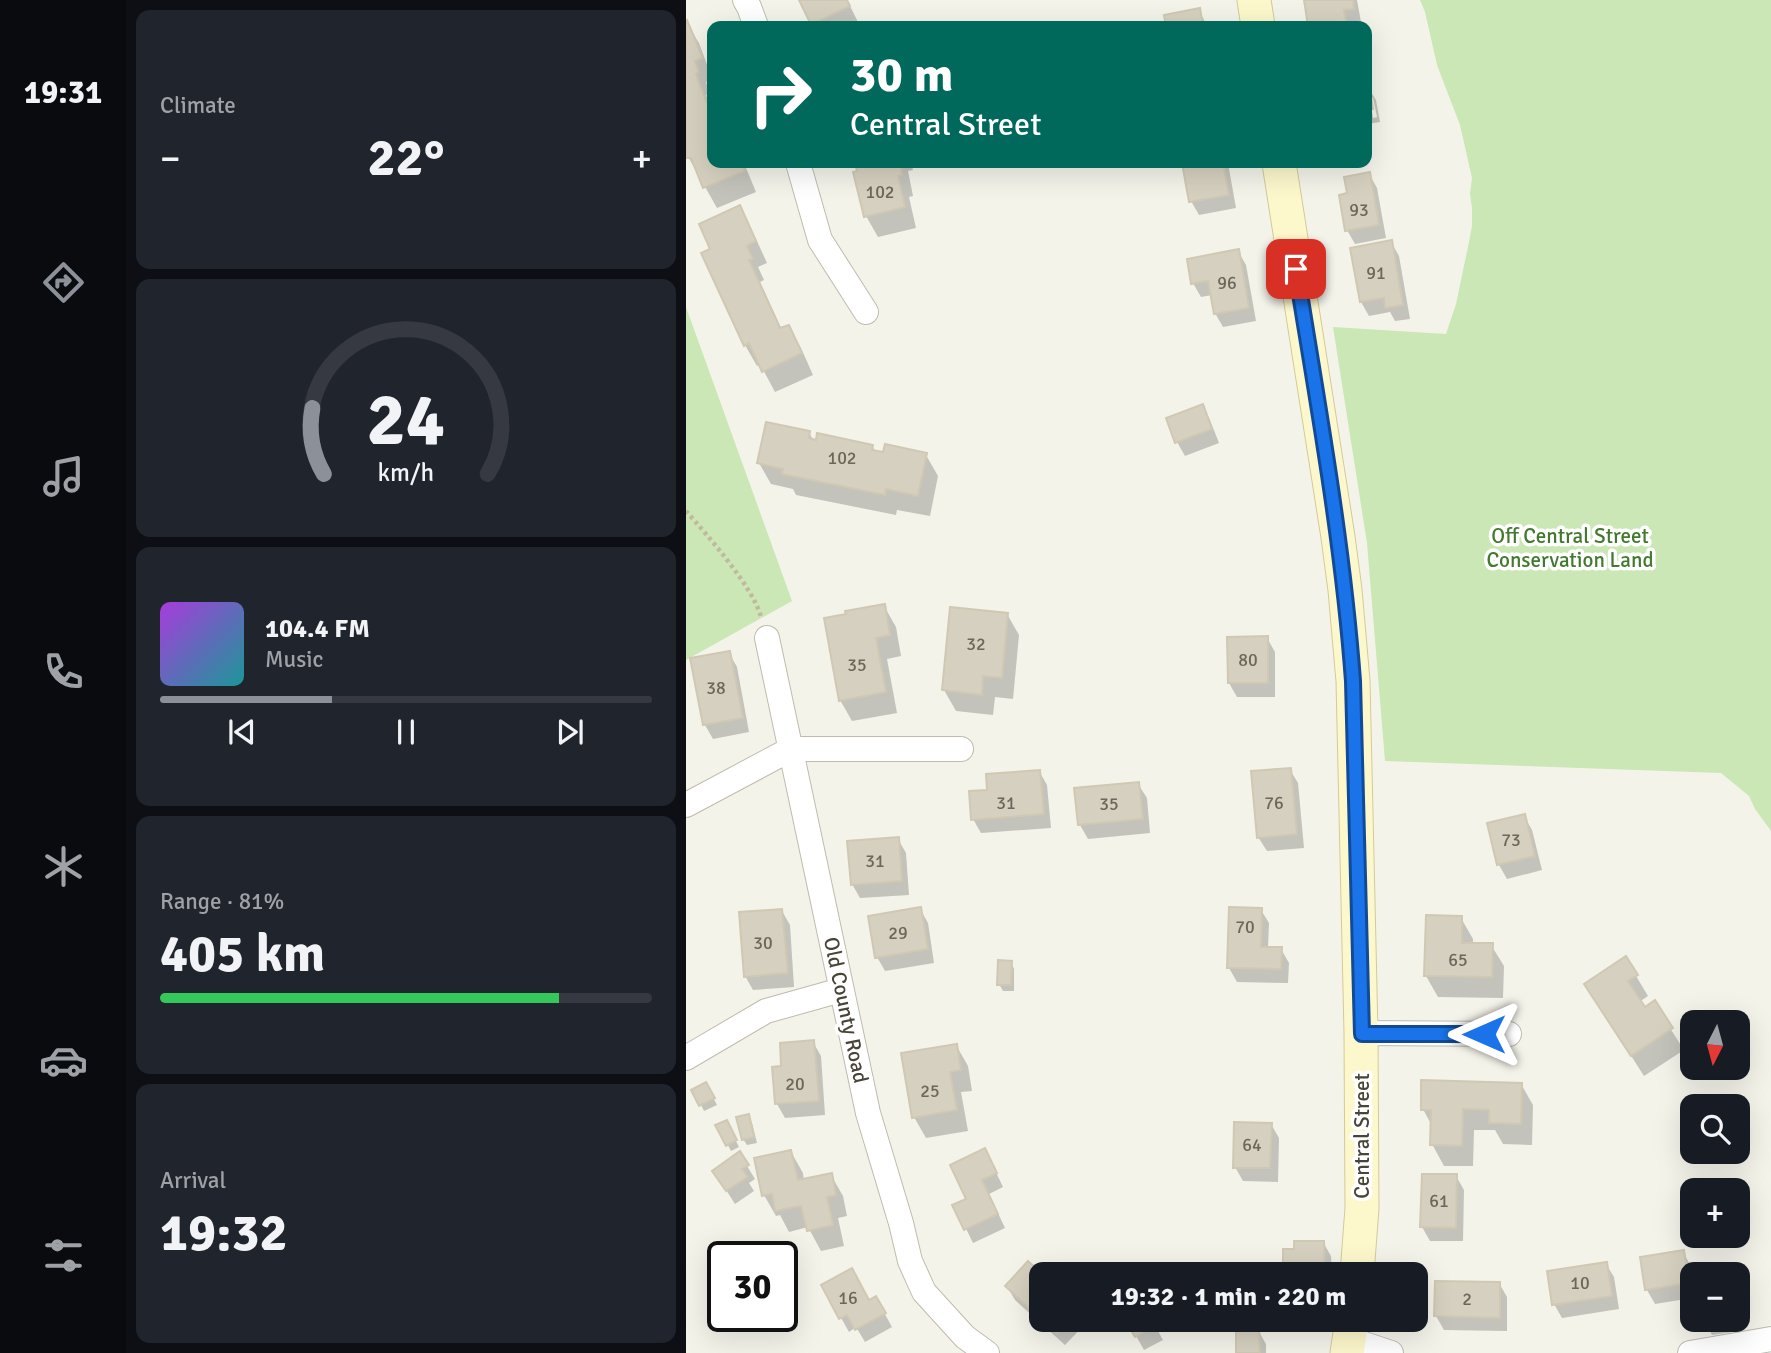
<!DOCTYPE html>
<meta charset="utf-8">
<style>
:root{--surface:#171b24;--page:#20242c;--text:#f1f3f6;--muted:#9ea1a6;--line:#363941;--accent:#8c9099}
body{margin:0;font-family:Signika,sans-serif;background:var(--page);color:var(--text);height:100vh;display:flex;flex-direction:column;font-size:26px;white-space:nowrap}
*{box-sizing:border-box;margin:0}
p{font-size:23px;color:var(--muted)}
.icon{flex:none;width:38px;height:38px;fill:none;stroke:currentColor;stroke-width:2;stroke-linecap:round;stroke-linejoin:round}
.map{position:relative;flex:1;overflow:hidden}
.sheet{display:flex;flex-direction:column;gap:10px;padding:10px;background:#0d0f14;width:560px}
.sheet>*{flex:none}
.banner{position:absolute;left:21px;top:21px;width:665px;height:147px;border-radius:14px;box-shadow:0 7px 28px #0002;background:#00695c;color:#fff;overflow:hidden}
.needle{width:46px;rotate:186deg}
.tools{position:absolute;left:994px;top:1010px;display:grid;gap:14px}
.tools a{display:grid;place-items:center;width:70px;height:70px;border-radius:14px;background:var(--surface);box-shadow:0 7px 28px #0002;font-size:35px}
.speed{position:absolute;left:21px;top:1241px;display:flex;gap:14px;font-size:35px;font-weight:700;text-align:center}
.speed>*{display:grid;place-content:center;width:91px;height:91px;border-radius:50%;background:var(--surface);box-shadow:0 7px 28px #0002;line-height:1}
.speed .limit{border:4px solid #111;border-radius:10px;background:#fff;color:#111}
.pin{position:absolute;display:grid;place-items:center;width:60px;height:60px;color:#fff;margin:-30px;border-radius:14px;box-shadow:0 4px 10px #0006}
.me{position:absolute;width:77px;margin:-38px;rotate:270deg;stroke-linejoin:round;filter:drop-shadow(0 0 5px #0008)}
.turn{display:flex;align-items:center;gap:24px;height:147px;padding:0 28px;font-size:32px}
.turn .icon{width:91px;height:91px;stroke-width:2.5}
.turn b{display:block;font-size:49px;line-height:60px}
.big{font-size:52px;font-weight:700;line-height:1.1}
.sheet .card{flex:1;display:flex;flex-direction:column;justify-content:center;gap:10px;min-width:0;padding:0 24px;border-radius:14px;background:var(--page)}
.sheet .dial{align-items:center;gap:0}
.dial svg{height:182px;overflow:visible;fill:none;stroke:var(--line);stroke-width:7;stroke-linecap:round;text-anchor:middle}
.dial text{fill:var(--text);stroke:none}
.song{display:flex;align-items:center;gap:21px}
.cover{width:84px;height:84px;border-radius:10px;background:linear-gradient(135deg,hsl(280 70% 55%),hsl(180 70% 35%))}
.played{height:7px;border-radius:4px;background:linear-gradient(90deg,var(--accent) 35%,var(--line) 35%)}
.keys{display:flex;justify-content:space-around;direction:ltr}
.heat{display:flex;justify-content:space-between;align-items:center;font-size:38px;direction:ltr}
.charge{height:10px;border-radius:5px;background:linear-gradient(90deg,#34c759 81%,var(--line) 0)}
.trip{position:absolute;left:343px;top:1262px;width:399px;height:70px;border-radius:14px;background:var(--surface);box-shadow:0 7px 28px #0002;font-weight:700;line-height:70px;text-align:center}
main{display:flex;flex:1;min-height:0}
.dock{display:flex;flex-direction:column;width:126px;justify-content:space-around;align-items:center;background:#090b0e;color:var(--muted)}
.dock .icon{width:49px;height:49px}
.dock .selected{color:var(--accent)}
.dock b{font-size:32px;color:var(--text)}
.map>svg:first-child{display:block}
.green{fill:#cae7b5}
.shadow{fill:#0003;fill-rule:evenodd}
.building{fill:#d6d0c0;stroke:#d0c8b3;stroke-width:2}
.lines{fill:none;stroke-linecap:round;stroke-linejoin:round}
.street-casing{stroke:#c0bbad;stroke-width:26}
.secondary-casing{stroke:#d2ca9b;stroke-width:35}
.path{stroke:#c1b99f;stroke-width:4.5;stroke-dasharray:3.5 3.5;stroke-linecap:butt}
.street{stroke:#fff;stroke-width:24}
.secondary{stroke:#fdf7cc;stroke-width:33}
.route-casing{stroke:#114b97;stroke-width:18}
.route{stroke:#1a73e8;stroke-width:12}
.labels{text-anchor:middle;stroke-width:7;stroke-linejoin:round;paint-order:stroke}
.number-label{font-size:18px;fill:#6c675a}
.park-label{font-size:21px;fill:#41792d;stroke:#fff}
.street-label{font-size:21px;fill:#484438;stroke:#fff}
</style>
<main>
<nav class="dock">
<b>19:31</b>
<svg class="icon selected" aria-label="directions" viewBox="0 0 24 24"><path d="M12 3l9 9-9 9-9-9zM9 14v-3h6M13 9l2 2-2 2"/></svg>
<svg class="icon" aria-label="music" viewBox="0 0 24 24"><path d="M9 18V5l10-2v13"/><circle cx="6" cy="18" r="3"/><circle cx="16" cy="16" r="3"/></svg>
<svg class="icon" aria-label="phone" viewBox="0 0 24 24"><path d="M5 4h4l2 5-3 2q2 4 5 5l2-3 5 2v4C11 20 4 13 5 4z"/></svg>
<svg class="icon" aria-label="climate" viewBox="0 0 24 24"><path d="M12 3v18M4 7l16 10M4 17L20 7"/></svg>
<svg class="icon" aria-label="car" viewBox="0 0 24 24"><path d="M5 17H2v-5l4-1 3-4h7l3 4 3 1v5h-3M9 17h6M6 11h13"/><circle cx="7" cy="17" r="2"/><circle cx="17" cy="17" r="2"/></svg>
<svg class="icon" aria-label="filters" viewBox="0 0 24 24"><path d="M4 7h16M4 17h16"/><circle cx="9" cy="7" r="2"/><circle cx="15" cy="17" r="2"/></svg>
</nav>
<section class="sheet">
<div class="card"><p>Climate</p>
<div class="heat"><a>−</a><b class="big">22°</b><a>+</a></div>
</div>
<div class="card dial"><svg viewBox="0 0 100 80">
<path d="M14 69A42 42 0 1 1 86 69"/>
<path d="M14 69A42 42 0 0 1 9 40" stroke="#8c9099"/>
<text x="50" y="56" font-size="32" font-weight="700">24</text>
<text x="50" y="72" font-size="11">km/h</text>
</svg></div>
<div class="card">
<div class="song"><i class="cover"></i><div><b>104.4 FM</b><p>Music</p></div></div>
<div class="played"></div>
<div class="keys"><svg class="icon" aria-label="previous" viewBox="0 0 24 24"><path d="M18 5L8 12l10 7zM5 5v14"/></svg><svg class="icon" aria-label="pause" viewBox="0 0 24 24"><path d="M8 5v14M16 5v14"/></svg><svg class="icon" aria-label="next" viewBox="0 0 24 24"><path d="M6 5l10 7-10 7zM19 5v14"/></svg></div>
</div>
<div class="card"><p>Range · 81%</p><b class="big">405 km</b><div class="charge"></div></div>
<div class="card"><p>Arrival</p><b class="big">19:32</b></div>
</section>
<div class="map">
<svg width="1085" height="1353" viewBox="0 0 1085 1353">
<rect width="100%" height="100%" fill="#f4f3ea"/>
<path class="green" d="M734,0H1085V831L1069,809L1063,796L1035,773L699,761L681,543L647,327L760,334L770,304L783,242L786,226V208L784,194L786,178L774,125L751,65L739,12Z
M0,307L106,601L0,660Z"/>
<path class="shadow" d="M114,0H161L174,26H128Z
M619,0H671L675,22L665,24L666,26H624Z
M513,10L521,26H482L480,16Z
M0,23L13,43L26,78V80L20,82L24,94L20,95L26,110V163H58L70,192L31,208L0,153Z
M681,86L690,100L694,122L682,124L686,144L681,145ZM684,98H687L691,117L687,118Z
M171,163H225L227,170L222,171L227,196L223,197L230,228L192,237L180,216Z
M498,163H542L550,208L513,215L505,201Z
M683,174L691,188L700,238L669,244L661,230Z
M53,207L65,228L81,263L72,267L78,280L74,282L96,330L103,327L115,348L127,375L89,392L74,364L71,366L59,345L27,250Z
M705,242L713,256L724,319L709,321L704,312L683,316L675,302L666,249Z
M552,251L560,265L570,321L537,327L529,313L526,295L515,297L507,283Z
M517,406L524,420L533,443L499,456L491,442Z
M123,433L128,441L131,442L186,446L190,452L240,455L252,476L244,516L211,510L210,515L110,495L107,489L85,484L73,463Z
M198,606L210,627L215,656L201,659L211,713L166,721L154,700Z
M321,614L333,635L327,699L309,697L307,715L270,711L258,690Z
M581,638L589,652V697H551L543,683Z
M43,653L51,667L63,732L27,739L19,725L6,660Z
M604,770L612,783L618,848L581,851L572,837Z
M353,771L361,785L365,828L295,833L287,819Z
M452,784L461,798L464,833L402,839L394,825Z
M838,816L846,830L856,870L821,879L813,865L803,825Z
M212,839L220,853L223,895L174,898L166,884Z
M234,909L242,923L248,963L199,971L191,957Z
M575,910L583,923L582,948L595,949L603,963L602,983L551,982L543,968Z
M96,911L104,925L108,987L67,990L59,976Z
M775,918L787,939V945H805L818,966L817,998L752,997L740,976Z
M325,962L328,969V991H317L313,984Z
M950,976L962,996L953,1002L958,1010L968,1003L998,1050L958,1076L900,985Z
M127,1042L135,1056L139,1115L99,1118L91,1104L97,1067Z
M270,1045L282,1066L286,1091L275,1092L282,1131L240,1138L228,1117Z
M20,1084L31,1105L18,1111L8,1091Z
M835,1084L847,1105L846,1145L817,1144L809,1130H788L787,1166H758L746,1144V1126L737,1109Z
M62,1116L66,1123L71,1143L61,1145L57,1139Z
M40,1122L53,1147L45,1151L32,1126Z
M585,1124L593,1138L592,1182L557,1181L549,1167Z
M105,1152L117,1173L118,1181L145,1175L157,1196L161,1216L152,1218L158,1246L135,1251L122,1227L103,1232L94,1215L90,1216L78,1195Z
M306,1164L317,1187L303,1194L319,1228L287,1243L269,1206L282,1200Z
M61,1166L69,1179L63,1183L68,1191L49,1204L28,1171Z
M770,1176L778,1190L777,1241H744L736,1227Z
M637,1242L645,1256L646,1274H600L599,1273L610,1250Z
M997,1252L1005,1266L1006,1298L969,1304L961,1290L956,1259Z
M920,1264L928,1277L933,1309L876,1318L868,1304Z
M733,1269L737,1276L735,1294H730V1274H722Z
M355,1276V1320H403L379,1345L329,1300L321,1286Z
M813,1283L821,1297V1331L758,1330L750,1316Z
M137,1286L183,1302L190,1298L206,1327L179,1342L170,1327L163,1332Z
M441,1320H466L477,1340L458,1350Z
M1018,1320H1051L1053,1331L1026,1335Z
M572,1330L580,1344V1353H552Z"/>
<path class="building" d="M113,0H161L164,6L125,25Z
M618,0H667L668,9L658,10L661,26H622Z
M514,8L517,26H480L478,15Z
M1,20L17,58L9,61L13,72L10,74L26,116V163H56L59,171L17,188L5,158H0V21Z
M681,84H683L687,109L681,110Z
M169,163H214L216,175L212,176L219,207L178,217L167,172L171,171Z
M496,163H537L543,195L503,202Z
M684,172L693,225L659,231L653,195L661,193L658,177Z
M54,205L70,241L61,246L67,259L63,260L94,328L103,325L116,353L76,372L63,343L58,346L15,253L24,249L13,224Z
M706,240L717,305L699,308L698,298L674,302L664,248Z
M553,249L563,308L528,314L522,281L505,284L501,259Z
M517,404L526,429L489,443L480,418Z
M80,422L124,431L123,438L130,440L131,433L187,445L186,450L197,452L199,444L241,453L232,496L200,489L199,495L96,474L97,469L71,463Z
M199,604L204,635L190,638L200,692L153,701L138,618L160,614L159,611Z
M264,607L322,613L316,678L297,676L296,695L256,690Z
M582,636V683H542L541,637Z
M44,651L57,718L17,725L4,658Z
M605,768L611,834L571,838L565,771Z
M354,770L358,814L285,820L283,791L301,790L300,774Z
M453,782L457,819L392,825L388,788Z
M839,814L849,856L811,865L801,823Z
M213,837L216,881L165,885L161,841Z
M235,907L242,949L189,958L182,916Z
M543,907L576,908L575,947H596L595,969L541,968Z
M96,909L102,973L58,977L53,912Z
M740,915L776,916V943H807L806,977L738,976Z
M940,956L952,975L942,981L959,1007L969,1000L987,1028L945,1056L898,984Z
M312,960L326,961L325,985H311Z
M128,1040L133,1101L89,1104L86,1067L95,1066L94,1043Z
M271,1044L275,1070L264,1072L271,1110L226,1118L215,1053Z
M735,1080L836,1083L835,1124L803,1123V1110L777,1109L776,1146L744,1145L745,1110H735Z
M20,1082L29,1098L13,1106L5,1090Z
M63,1114L68,1137L56,1140L50,1117Z
M41,1120L51,1140L40,1146L29,1125Z
M548,1122L586,1123L584,1168H547Z
M299,1148L311,1173L296,1180L312,1214L278,1230L266,1205L280,1199L264,1165Z
M105,1150L112,1180L146,1173L150,1195L141,1197L147,1225L121,1231L115,1206L89,1211L86,1194L76,1196L68,1158Z
M54,1151L63,1165L56,1169L62,1177L40,1191L26,1171Z
M736,1174H771L770,1228L734,1227Z
M608,1241H638L639,1272L597,1273V1249H608Z
M998,1250L1003,1283L959,1290L954,1257Z
M342,1261L356,1274L355,1319L319,1286Z
M921,1262L926,1296L866,1305L861,1271Z
M721,1267L734,1268L733,1288H730V1274H720Z
M166,1268L183,1300L190,1296L200,1313L169,1330L161,1315L153,1319L135,1285Z
M749,1281L814,1282V1318L748,1316Z
M356,1320H383L371,1333Z
M439,1320H467L470,1325L449,1337Z
M573,1328L574,1353H550V1329Z"/>
<g class="lines">
<defs>
<path id="street" d="M59,0L63,7L70,26
M112,163L134,240L180,312
M81,638L182,1113L215,1223L224,1261L238,1292L279,1337L301,1353
M0,805L105,749H275
M675,1033L823,1034
M0,1058L80,1011L155,990
M663,1339L705,1353
M1004,1353L1085,1339"/>
<path id="secondary" d="M568,0L572,26
M593,163L652,537L659,590L667,681L675,1033L676,1208L671,1274
M661,1353L666,1320"/>
</defs>
<use href="#street" class="street-casing"/>
<use href="#secondary" class="secondary-casing"/>
<path class="path" d="M0,511C22,536 67,587 75,617"/>
<use href="#street" class="street"/>
<use href="#secondary" class="secondary"/>
</g>
<g class="lines">
<defs>
<path id="route" d="M610,269C632,406 657,543 667,681L676,1034H798"/>
</defs>
<use href="#route" class="route-casing"/>
<use href="#route" class="route"/>
</g>
<g class="labels">
<g class="number-label">
<text x="194" y="198">102</text>
<text x="673" y="216">93</text>
<text x="690" y="279">91</text>
<text x="541" y="289">96</text>
<text x="156" y="464">102</text>
<text x="290" y="650">32</text>
<text x="562" y="666">80</text>
<text x="171" y="671">35</text>
<text x="30" y="694">38</text>
<text x="320" y="809">31</text>
<text x="588" y="809">76</text>
<text x="423" y="810">35</text>
<text x="825" y="846">73</text>
<text x="189" y="867">31</text>
<text x="559" y="933">70</text>
<text x="212" y="939">29</text>
<text x="77" y="949">30</text>
<text x="772" y="966">65</text>
<text x="109" y="1090">20</text>
<text x="244" y="1097">25</text>
<text x="566" y="1151">64</text>
<text x="753" y="1207">61</text>
<text x="894" y="1289">10</text>
<text x="162" y="1304">16</text>
<text x="781" y="1305">2</text>
</g>
<g class="park-label">
<text x="884" y="543">Off Central Street<tspan x="884" dy="24">Conservation Land</tspan></text>
</g>
<g class="street-label">
<text transform="translate(160 1010) rotate(78)" y="7">Old County Road</text>
<text transform="translate(676 1136) rotate(-90)" y="7">Central Street</text>
</g>
</g>
</svg>
<div class="tools">
<a><svg class="needle" viewBox="-14 -14 28 28"><path d="M0-13l5 13h-10z" fill="#e53935"/><path d="M0 13l5-13h-10z" fill="#9ea1a6"/></svg></a>
<a><svg class="icon" aria-label="search" viewBox="0 0 24 24"><circle cx="10" cy="10" r="6"/><path d="M15 15l6 6"/></svg></a>
<a>+</a>
<a>−</a>
</div>
<div class="speed"><div class="limit">30</div></div>
<div class="pin" style="left:610px;top:269px;background:#d93025"><svg class="icon" aria-label="arrive" viewBox="0 0 24 24"><path d="M6 21V4h12l-3 4 3 4H6"/></svg></div>
<svg class="me" style="left:798px;top:1034px" viewBox="-20 -20 40 40"><path d="M0-17L14 15 0 8-14 15z" fill="#1a73e8" stroke="#fff" stroke-width="4"/></svg>
<div class="trip">19:32 · 1 min · 220 m</div>
<div class="banner">
<div class="turn"><svg class="icon" aria-label="right" viewBox="0 0 24 24"><path d="M7 20v-9h11M14 6l5 5-5 5"/></svg><div><b>30 m</b>Central Street</div></div>
</div>
</div>
</main>
